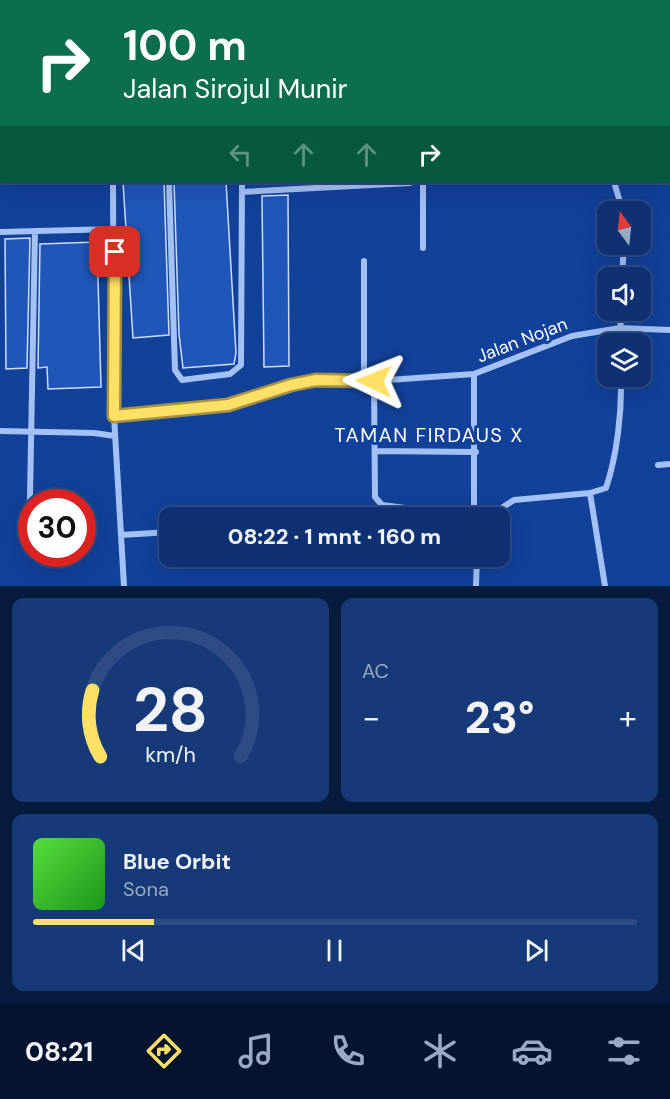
<!DOCTYPE html>
<html lang="id">
<meta charset="utf-8">
<style>
:root{--surface:#0d3173;--page:#163978;--text:#f1f3f6;--muted:#9aa9c4;--line:#2d4c85;--accent:#ffe066}
body{margin:0;font-family:"DM Sans",sans-serif;background:var(--page);color:var(--text);height:100vh;display:flex;flex-direction:column;font-size:22px;white-space:nowrap}
*{box-sizing:border-box;margin:0}
p{font-size:20px;color:var(--muted)}
.icon{flex:none;width:33px;height:33px;fill:none;stroke:currentColor;stroke-width:2;stroke-linecap:round;stroke-linejoin:round}
.map{position:relative;height:586px;overflow:hidden}
.side{display:flex;flex-direction:column;gap:12px;padding:12px;background:#071b3f;flex:1}
.side>*{flex:none}
.banner{position:absolute;left:0px;top:0px;width:670px;height:183px;box-shadow:0 6px 24px #0002,0 0 0 2px var(--line);background:#0b6e4f;color:#fff;overflow:hidden}
.needle{width:39px;rotate:345deg}
.controls{position:absolute;left:597px;top:201px;display:grid;gap:12px}
.controls a{display:grid;place-items:center;width:54px;height:54px;border-radius:12px;background:var(--surface);box-shadow:0 6px 24px #0002,0 0 0 2px var(--line);font-size:30px}
.speed{position:absolute;left:18px;top:489px;display:flex;gap:12px;font-size:30px;font-weight:700;text-align:center}
.speed>*{display:grid;place-content:center;width:78px;height:78px;border-radius:50%;background:var(--surface);box-shadow:0 6px 24px #0002,0 0 0 2px var(--line);line-height:1}
.speed .limit{border:9px solid #d22;background:#fff;color:#111}
.pin{position:absolute;display:grid;place-items:center;width:51px;height:51px;color:#fff;margin:-26px;border-radius:12px;box-shadow:0 3px 9px #0006}
.me{position:absolute;width:66px;margin:-33px;rotate:272deg;stroke-linejoin:round;filter:drop-shadow(0 0 4px #0008)}
.turn{display:flex;align-items:center;gap:21px;height:126px;padding:0 24px;font-size:27px}
.turn .icon{width:78px;height:78px;stroke-width:2.5}
.turn b{display:block;font-size:42px;line-height:51px}
.lanes{display:flex;align-items:center;height:57px;padding:0 24px;background:#0003;justify-content:center;gap:30px;direction:ltr}
.lanes .off{opacity:.35}
.big{font-size:45px;font-weight:800;line-height:1.1}
.side .card{flex:1;display:flex;flex-direction:column;justify-content:center;gap:9px;min-width:0;padding:0 21px;border-radius:12px;background:var(--page)}
.side .dial{align-items:center;gap:0}
.dial svg{height:156px;overflow:visible;fill:none;stroke:var(--line);stroke-width:7;stroke-linecap:round;text-anchor:middle}
.dial text{fill:var(--text);stroke:none}
.song{display:flex;align-items:center;gap:18px}
.cover{width:72px;height:72px;border-radius:9px;background:linear-gradient(135deg,hsl(110 70% 55%),hsl(120 70% 35%))}
.played{height:6px;border-radius:3px;background:linear-gradient(90deg,var(--accent) 20%,var(--line) 20%)}
.keys{display:flex;justify-content:space-around;direction:ltr}
.heat{display:flex;justify-content:space-between;align-items:center;font-size:33px;direction:ltr}
.side .tiles{flex:1;display:grid;gap:12px;grid-template-columns:1fr 1fr}
.card:last-child{grid-column:span 2}
.trip{position:absolute;left:159px;top:507px;width:351px;height:60px;border-radius:12px;background:var(--surface);box-shadow:0 6px 24px #0002,0 0 0 2px var(--line);font-weight:800;line-height:60px;text-align:center}
.tab-bar{display:flex;height:96px;justify-content:space-around;align-items:center;background:#05142e;color:var(--muted)}
.tab-bar .icon{width:42px;height:42px}
.tab-bar .active{color:var(--accent)}
.tab-bar b{font-size:27px;color:var(--text)}
.map>svg:first-child{display:block}
.building{fill:#1f56b8;stroke:#ccdefe;stroke-width:1.5}
.lines{fill:none;stroke-linecap:round;stroke-linejoin:round}
.lane{stroke:#a3c1f4;stroke-width:4.5}
.street{stroke:#a3c1f4;stroke-width:6}
.route-casing{stroke:#a69242;stroke-width:15}
.route{stroke:#ffe066;stroke-width:10}
.labels{text-anchor:middle;stroke-width:6;stroke-linejoin:round;paint-order:stroke}
.street-label{font-size:18px;fill:#fff;stroke:#114199}
.neighbourhood-label{font-size:20px;letter-spacing:1.5px;fill:#fff;stroke:#114199}
</style>
<div class="map">
<svg width="670" height="586" viewBox="0 0 670 586">
<rect width="100%" height="100%" fill="#114199"/>
<path class="building" d="M123,182H164L169,335L133,338Z
M174,182H226L236,353L234,364L183,368L179,334Z
M288,195L289,366L264,367L262,196Z
M30,238L27,368L6,369L5,239Z
M97,242L101,387L48,389L47,367L38,368L40,244Z"/>
<g class="lines">
<path class="lane" d="M0,59H2
M0,161H2"/>
<path class="street" d="M588,0V2
M84,2V0
M313,2V0
M419,2V0
M113,182L114,416L124,586
M169,182L175,370L182,380L230,374L241,365L242,182
M423,182V248
M614,182L623,212
M242,192L410,183
M0,232L115,229
M364,261V380
M622,278L624,244
M620,344L621,310
M374,381L375,497L382,505L468,516L474,510
M114,416L228,405L291,385L316,380L374,381L474,374L572,336L620,328L670,330
M0,431L94,433L115,436
M376,451L476,452
M658,465L670,464
M590,493L605,586
M474,514V374
M297,518L308,513L362,518
M486,518L514,500L590,493L606,488C617,455 622,412 621,376
M121,535L170,532
M29,549L35,231
M476,586L477,556"/>
</g>
<g class="lines">
<defs>
<path id="route" d="M115,252L114,416L228,405L291,385L316,380L374,381"/>
</defs>
<use href="#route" class="route-casing"/>
<use href="#route" class="route"/>
</g>
<g class="labels">
<g class="street-label">
<text transform="translate(522 340) rotate(-21)" y="6">Jalan Nojan</text>
</g>
<g class="neighbourhood-label">
<text x="429" y="442">TAMAN FIRDAUS X</text>
</g>
</g>
</svg>
<div class="controls">
<a><svg class="needle" viewBox="-14 -14 28 28"><path d="M0-13l5 13h-10z" fill="#e53935"/><path d="M0 13l5-13h-10z" fill="#9aa9c4"/></svg></a>
<a><svg class="icon" aria-label="sound" viewBox="0 0 24 24"><path d="M4 9h4l5-4v14l-5-4H4zM17 9q2 3 0 6"/></svg></a>
<a><svg class="icon" aria-label="layers" viewBox="0 0 24 24"><path d="M12 4l9 5-9 5-9-5zM3 14l9 5 9-5"/></svg></a>
</div>
<div class="speed"><div class="limit">30</div></div>
<div class="pin" style="left:115px;top:252px;background:#d93025"><svg class="icon" aria-label="arrive" viewBox="0 0 24 24"><path d="M6 21V4h12l-3 4 3 4H6"/></svg></div>
<svg class="me" style="left:374px;top:381px" viewBox="-20 -20 40 40"><path d="M0-17L14 15 0 8-14 15z" fill="#ffe066" stroke="#fff" stroke-width="4"/></svg>
<div class="trip">08:22 · 1 mnt · 160 m</div>
<div class="banner">
<div class="turn"><svg class="icon" aria-label="right" viewBox="0 0 24 24"><path d="M7 20v-9h11M14 6l5 5-5 5"/></svg><div><b>100 m</b>Jalan Sirojul Munir</div></div>
<div class="lanes"><svg class="icon off" aria-label="left" viewBox="0 0 24 24"><path d="M17 20v-9H6M10 6l-5 5 5 5"/></svg><svg class="icon off" aria-label="ahead" viewBox="0 0 24 24"><path d="M12 20V5M6 11l6-6 6 6"/></svg><svg class="icon off" aria-label="ahead" viewBox="0 0 24 24"><path d="M12 20V5M6 11l6-6 6 6"/></svg><svg class="icon" aria-label="right" viewBox="0 0 24 24"><path d="M7 20v-9h11M14 6l5 5-5 5"/></svg></div>
</div>
</div>
<section class="side">
<div class="tiles">
<div class="card dial"><svg viewBox="0 0 100 80">
<path d="M14 69A42 42 0 1 1 86 69"/>
<path d="M14 69A42 42 0 0 1 10 35" stroke="#ffe066"/>
<text x="50" y="56" font-size="32" font-weight="700">28</text>
<text x="50" y="72" font-size="11">km/h</text>
</svg></div>
<div class="card"><p>AC</p>
<div class="heat"><a>−</a><b class="big">23°</b><a>+</a></div>
</div>
<div class="card">
<div class="song"><i class="cover"></i><div><b>Blue Orbit</b><p>Sona</p></div></div>
<div class="played"></div>
<div class="keys"><svg class="icon" aria-label="previous" viewBox="0 0 24 24"><path d="M18 5L8 12l10 7zM5 5v14"/></svg><svg class="icon" aria-label="pause" viewBox="0 0 24 24"><path d="M8 5v14M16 5v14"/></svg><svg class="icon" aria-label="next" viewBox="0 0 24 24"><path d="M6 5l10 7-10 7zM19 5v14"/></svg></div>
</div>
</div>
</section>
<nav class="tab-bar">
<b>08:21</b>
<svg class="icon active" aria-label="directions" viewBox="0 0 24 24"><path d="M12 3l9 9-9 9-9-9zM9 14v-3h6M13 9l2 2-2 2"/></svg>
<svg class="icon" aria-label="music" viewBox="0 0 24 24"><path d="M9 18V5l10-2v13"/><circle cx="6" cy="18" r="3"/><circle cx="16" cy="16" r="3"/></svg>
<svg class="icon" aria-label="phone" viewBox="0 0 24 24"><path d="M5 4h4l2 5-3 2q2 4 5 5l2-3 5 2v4C11 20 4 13 5 4z"/></svg>
<svg class="icon" aria-label="climate" viewBox="0 0 24 24"><path d="M12 3v18M4 7l16 10M4 17L20 7"/></svg>
<svg class="icon" aria-label="car" viewBox="0 0 24 24"><path d="M5 17H2v-5l4-1 3-4h7l3 4 3 1v5h-3M9 17h6M6 11h13"/><circle cx="7" cy="17" r="2"/><circle cx="17" cy="17" r="2"/></svg>
<svg class="icon" aria-label="filters" viewBox="0 0 24 24"><path d="M4 7h16M4 17h16"/><circle cx="9" cy="7" r="2"/><circle cx="15" cy="17" r="2"/></svg>
</nav>
